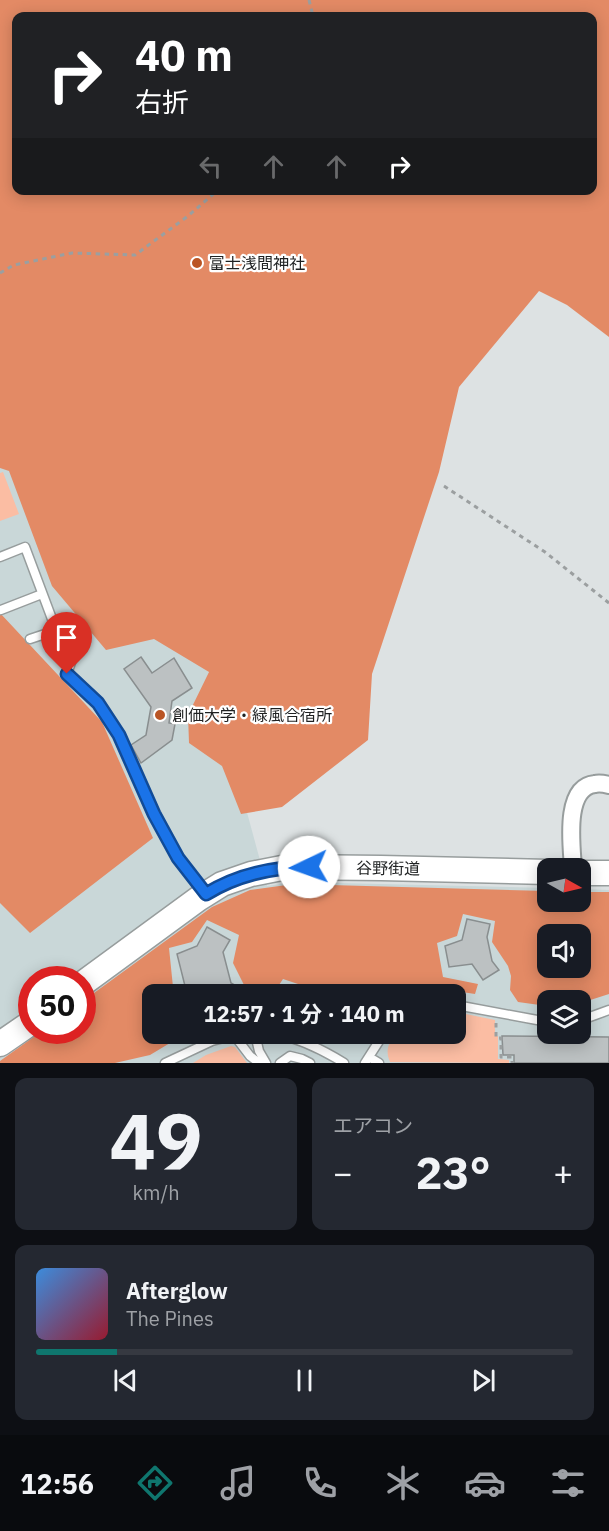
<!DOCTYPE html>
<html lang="ja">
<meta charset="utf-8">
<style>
:root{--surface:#171b24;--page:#242831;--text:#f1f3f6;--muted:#9ea1a6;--line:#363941;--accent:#0f766e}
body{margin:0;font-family:"IBM Plex Sans","Noto Sans JP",sans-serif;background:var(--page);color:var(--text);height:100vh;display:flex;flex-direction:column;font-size:22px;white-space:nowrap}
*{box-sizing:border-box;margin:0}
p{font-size:20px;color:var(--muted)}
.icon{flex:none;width:33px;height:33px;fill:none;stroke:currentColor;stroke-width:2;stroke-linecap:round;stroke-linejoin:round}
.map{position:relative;height:1063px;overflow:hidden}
.sheet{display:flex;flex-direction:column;gap:15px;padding:15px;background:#0d0f14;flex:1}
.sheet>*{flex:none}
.hud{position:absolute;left:12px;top:12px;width:585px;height:183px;border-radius:12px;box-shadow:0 3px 15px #0003;background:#202124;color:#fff;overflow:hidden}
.needle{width:39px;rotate:98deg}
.buttons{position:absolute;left:537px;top:858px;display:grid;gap:12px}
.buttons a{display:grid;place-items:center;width:54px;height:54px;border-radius:12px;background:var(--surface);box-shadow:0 3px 15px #0003;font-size:30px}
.speed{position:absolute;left:18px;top:966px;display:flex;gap:12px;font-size:30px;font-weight:700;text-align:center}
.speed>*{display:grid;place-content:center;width:78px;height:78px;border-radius:50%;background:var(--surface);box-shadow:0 3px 15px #0003;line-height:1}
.speed .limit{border:9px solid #d22;background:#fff;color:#111}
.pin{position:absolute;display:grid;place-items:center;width:51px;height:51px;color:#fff;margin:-62px -26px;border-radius:50% 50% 50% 0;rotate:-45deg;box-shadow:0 0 6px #0007}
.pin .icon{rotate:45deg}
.me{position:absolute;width:66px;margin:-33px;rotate:267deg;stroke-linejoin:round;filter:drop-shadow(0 0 4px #0008)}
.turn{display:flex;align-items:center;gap:21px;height:126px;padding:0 24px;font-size:27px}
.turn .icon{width:78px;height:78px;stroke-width:2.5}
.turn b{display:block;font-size:42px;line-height:51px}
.lanes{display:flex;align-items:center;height:57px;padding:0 24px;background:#0003;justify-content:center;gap:30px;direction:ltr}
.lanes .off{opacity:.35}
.big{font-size:45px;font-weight:700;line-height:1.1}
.sheet .widget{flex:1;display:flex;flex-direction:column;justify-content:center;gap:9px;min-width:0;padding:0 21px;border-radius:12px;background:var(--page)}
.sheet .dial{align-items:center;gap:0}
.dial b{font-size:78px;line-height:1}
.song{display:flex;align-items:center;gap:18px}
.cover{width:72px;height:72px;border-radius:9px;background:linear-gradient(135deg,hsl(210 70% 55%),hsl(350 70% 35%))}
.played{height:6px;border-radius:3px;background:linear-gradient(90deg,var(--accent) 15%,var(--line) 15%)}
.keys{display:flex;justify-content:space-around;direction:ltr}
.heat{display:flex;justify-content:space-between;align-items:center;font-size:33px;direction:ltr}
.sheet .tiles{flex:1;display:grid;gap:15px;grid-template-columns:1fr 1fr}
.widget:last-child{grid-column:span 2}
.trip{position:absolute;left:142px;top:984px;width:324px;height:60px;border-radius:12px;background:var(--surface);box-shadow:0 3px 15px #0003;font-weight:700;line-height:60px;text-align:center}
.dock{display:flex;height:96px;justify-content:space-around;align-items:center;background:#090b0e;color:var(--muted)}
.dock .icon{width:42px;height:42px}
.dock .current{color:var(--accent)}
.dock b{font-size:27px;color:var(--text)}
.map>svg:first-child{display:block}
.built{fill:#c9d7d8;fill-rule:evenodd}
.green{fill:#fbbda3}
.forest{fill:#e38a65;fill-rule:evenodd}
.building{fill:#bcc1c2;stroke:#898e8f;stroke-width:1.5}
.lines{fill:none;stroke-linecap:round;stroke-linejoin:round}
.lane-casing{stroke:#979d9d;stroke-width:11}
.street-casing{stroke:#979d9d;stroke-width:20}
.secondary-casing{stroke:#979d9d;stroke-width:27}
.path{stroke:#9b9fa0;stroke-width:3;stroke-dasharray:4.5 4.5;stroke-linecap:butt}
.lane{stroke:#fff;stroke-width:8}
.street{stroke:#fff;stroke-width:16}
.secondary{stroke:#fff;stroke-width:24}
.route-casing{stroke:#114b97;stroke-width:15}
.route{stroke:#1a73e8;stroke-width:10}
.poi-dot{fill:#ba5525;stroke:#fff;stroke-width:2}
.labels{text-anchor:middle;stroke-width:4.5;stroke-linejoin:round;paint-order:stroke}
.poi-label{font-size:16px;fill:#1f2122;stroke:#fff;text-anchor:start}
.street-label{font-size:16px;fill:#1f2122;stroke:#fff}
</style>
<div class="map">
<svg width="609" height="1063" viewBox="0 0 609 1063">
<rect width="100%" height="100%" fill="#dde2e3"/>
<path class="built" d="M0,389L209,673L267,886L294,882L547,888L548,902H580L581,889L609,890V1063H0ZM548,934H580V968H548ZM32,980H82V1030H32ZM153,994H456V1034H153ZM548,1000H580V1034H548Z"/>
<path class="green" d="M3,472L19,514L0,521V473Z
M456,1012L495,1020V1036H498V1059L509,1060V1063L390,1062C385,1051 388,1041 398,1034H456Z
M231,1046L235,1047L247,1063H193L206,1055Z"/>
<path class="forest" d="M0,0H609V337L567,305L539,291L459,387L439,472L372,674L368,740L282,807L241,814L222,766L189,743L188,715L209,672L154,639L106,650L52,586L9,471L0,468ZM16,16H592V190H16Z
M0,613L102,722L153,838L30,933L0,903Z
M294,884L547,891L548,902H580L581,892H609V994L581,1003L580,1000H548L547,1006L518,1002L510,990L511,976L508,966L492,942L495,921L463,914L457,936L437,943L443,977L478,984L475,994L449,990L429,994H328L283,979L273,994H259L245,987L233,963L239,935L207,920L192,942L169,948L173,987L177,994H153V1034H185L150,1055L115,1063H0V1061L42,1031L82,1030L83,1001L212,907L250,890ZM548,934H580V968H548Z"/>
<path class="building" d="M141,657L152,673L174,658L192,688L172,701L169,723L175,724L172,740L141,763L131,745L146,735L151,707L124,669Z
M467,919L490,924L487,937L492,961L499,970L483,980L472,964L449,967L445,946L462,940Z
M207,927L230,940L223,952L231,983L250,994H187L177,954L197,946Z
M502,1036L609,1037V1063H514V1055H503Z"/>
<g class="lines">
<defs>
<path id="lane" d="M0,557L25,547L55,627L75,651L67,674L98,703L119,735L154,814L178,858L204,892
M1,610L42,594
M30,639L57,630
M456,1005L548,1022
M580,1019L587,1018L609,1010
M255,1034L259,1051L266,1063
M277,1034C301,1039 323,1050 344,1063
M234,1035L250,1056L259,1063
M369,1057L379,1063
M165,1063L212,1041L239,1034
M280,1063L290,1056L302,1059L310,1063
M365,1063L381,1038L387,1034"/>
<path id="street" d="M573,868C572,848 563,787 595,784C599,783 605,784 609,785"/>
<path id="secondary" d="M580,873H609
M82,984L198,899L222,884L251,874L287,867L381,868L548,872
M0,1044L32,1022"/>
</defs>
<use href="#lane" class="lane-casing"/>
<use href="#street" class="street-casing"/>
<use href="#secondary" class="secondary-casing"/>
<path class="path" d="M309,0L313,16
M0,273L14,265L72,253L135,255L188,216L218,190
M444,486L545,552L609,603
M496,1023V1038H501V1057H512V1063"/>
<use href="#lane" class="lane"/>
<use href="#street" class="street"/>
<use href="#secondary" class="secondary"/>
</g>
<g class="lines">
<defs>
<path id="route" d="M67,674L98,703L119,735L154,814L178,858L206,894C237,875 273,867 309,867"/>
</defs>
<use href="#route" class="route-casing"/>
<use href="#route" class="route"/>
</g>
<g class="poi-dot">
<circle cx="197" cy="263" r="6"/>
<circle cx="160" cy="715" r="6"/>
</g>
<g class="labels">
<g class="poi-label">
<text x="209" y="269">富士浅間神社</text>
<text x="172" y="721">創価大学・緑風合宿所</text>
</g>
<g class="street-label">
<text transform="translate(388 868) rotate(1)" y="6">谷野街道</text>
</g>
</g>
</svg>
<div class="buttons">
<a><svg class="needle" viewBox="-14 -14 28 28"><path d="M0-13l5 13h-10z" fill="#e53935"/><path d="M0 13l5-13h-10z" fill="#9ea1a6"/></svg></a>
<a><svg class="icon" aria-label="sound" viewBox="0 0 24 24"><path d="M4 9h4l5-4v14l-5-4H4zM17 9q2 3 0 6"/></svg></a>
<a><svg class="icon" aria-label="layers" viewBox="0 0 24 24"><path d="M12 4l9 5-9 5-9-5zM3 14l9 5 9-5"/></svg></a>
</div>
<div class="speed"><div class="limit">50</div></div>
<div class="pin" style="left:67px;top:674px;background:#d93025"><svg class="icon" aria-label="arrive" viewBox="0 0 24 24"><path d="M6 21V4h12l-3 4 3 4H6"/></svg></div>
<svg class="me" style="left:309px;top:867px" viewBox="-20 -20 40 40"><circle r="19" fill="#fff"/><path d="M0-13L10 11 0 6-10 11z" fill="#1a73e8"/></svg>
<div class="trip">12:57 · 1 分 · 140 m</div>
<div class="hud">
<div class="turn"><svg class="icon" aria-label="right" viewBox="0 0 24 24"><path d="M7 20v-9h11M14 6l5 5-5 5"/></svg><div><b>40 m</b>右折</div></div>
<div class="lanes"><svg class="icon off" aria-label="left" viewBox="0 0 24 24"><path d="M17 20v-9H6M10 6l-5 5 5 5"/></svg><svg class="icon off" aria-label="ahead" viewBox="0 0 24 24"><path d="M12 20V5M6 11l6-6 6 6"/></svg><svg class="icon off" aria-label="ahead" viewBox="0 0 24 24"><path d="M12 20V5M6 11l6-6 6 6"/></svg><svg class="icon" aria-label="right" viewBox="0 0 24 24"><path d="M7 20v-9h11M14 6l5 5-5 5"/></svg></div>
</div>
</div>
<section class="sheet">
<div class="tiles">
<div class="widget dial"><b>49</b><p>km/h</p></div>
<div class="widget"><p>エアコン</p>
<div class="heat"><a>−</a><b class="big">23°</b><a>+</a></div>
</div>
<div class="widget">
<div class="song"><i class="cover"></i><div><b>Afterglow</b><p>The Pines</p></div></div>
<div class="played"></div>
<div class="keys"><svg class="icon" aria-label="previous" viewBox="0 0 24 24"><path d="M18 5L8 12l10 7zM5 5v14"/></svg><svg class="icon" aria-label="pause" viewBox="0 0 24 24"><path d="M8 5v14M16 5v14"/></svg><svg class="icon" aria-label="next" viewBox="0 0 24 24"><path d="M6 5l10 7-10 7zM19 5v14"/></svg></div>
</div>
</div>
</section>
<nav class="dock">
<b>12:56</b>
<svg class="icon current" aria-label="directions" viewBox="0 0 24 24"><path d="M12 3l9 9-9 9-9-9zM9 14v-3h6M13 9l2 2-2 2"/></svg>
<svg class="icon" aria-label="music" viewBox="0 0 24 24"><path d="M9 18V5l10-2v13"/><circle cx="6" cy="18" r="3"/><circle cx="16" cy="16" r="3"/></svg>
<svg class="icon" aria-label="phone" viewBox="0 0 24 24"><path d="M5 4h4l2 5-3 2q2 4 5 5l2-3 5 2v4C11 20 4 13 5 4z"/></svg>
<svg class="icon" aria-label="climate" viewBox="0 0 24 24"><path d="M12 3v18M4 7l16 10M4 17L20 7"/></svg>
<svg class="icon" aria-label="car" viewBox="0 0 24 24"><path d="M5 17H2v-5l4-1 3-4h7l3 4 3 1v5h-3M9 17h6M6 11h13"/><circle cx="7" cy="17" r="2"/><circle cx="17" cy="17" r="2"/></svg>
<svg class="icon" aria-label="filters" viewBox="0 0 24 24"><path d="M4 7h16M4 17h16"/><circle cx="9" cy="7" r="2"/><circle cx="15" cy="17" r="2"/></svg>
</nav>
